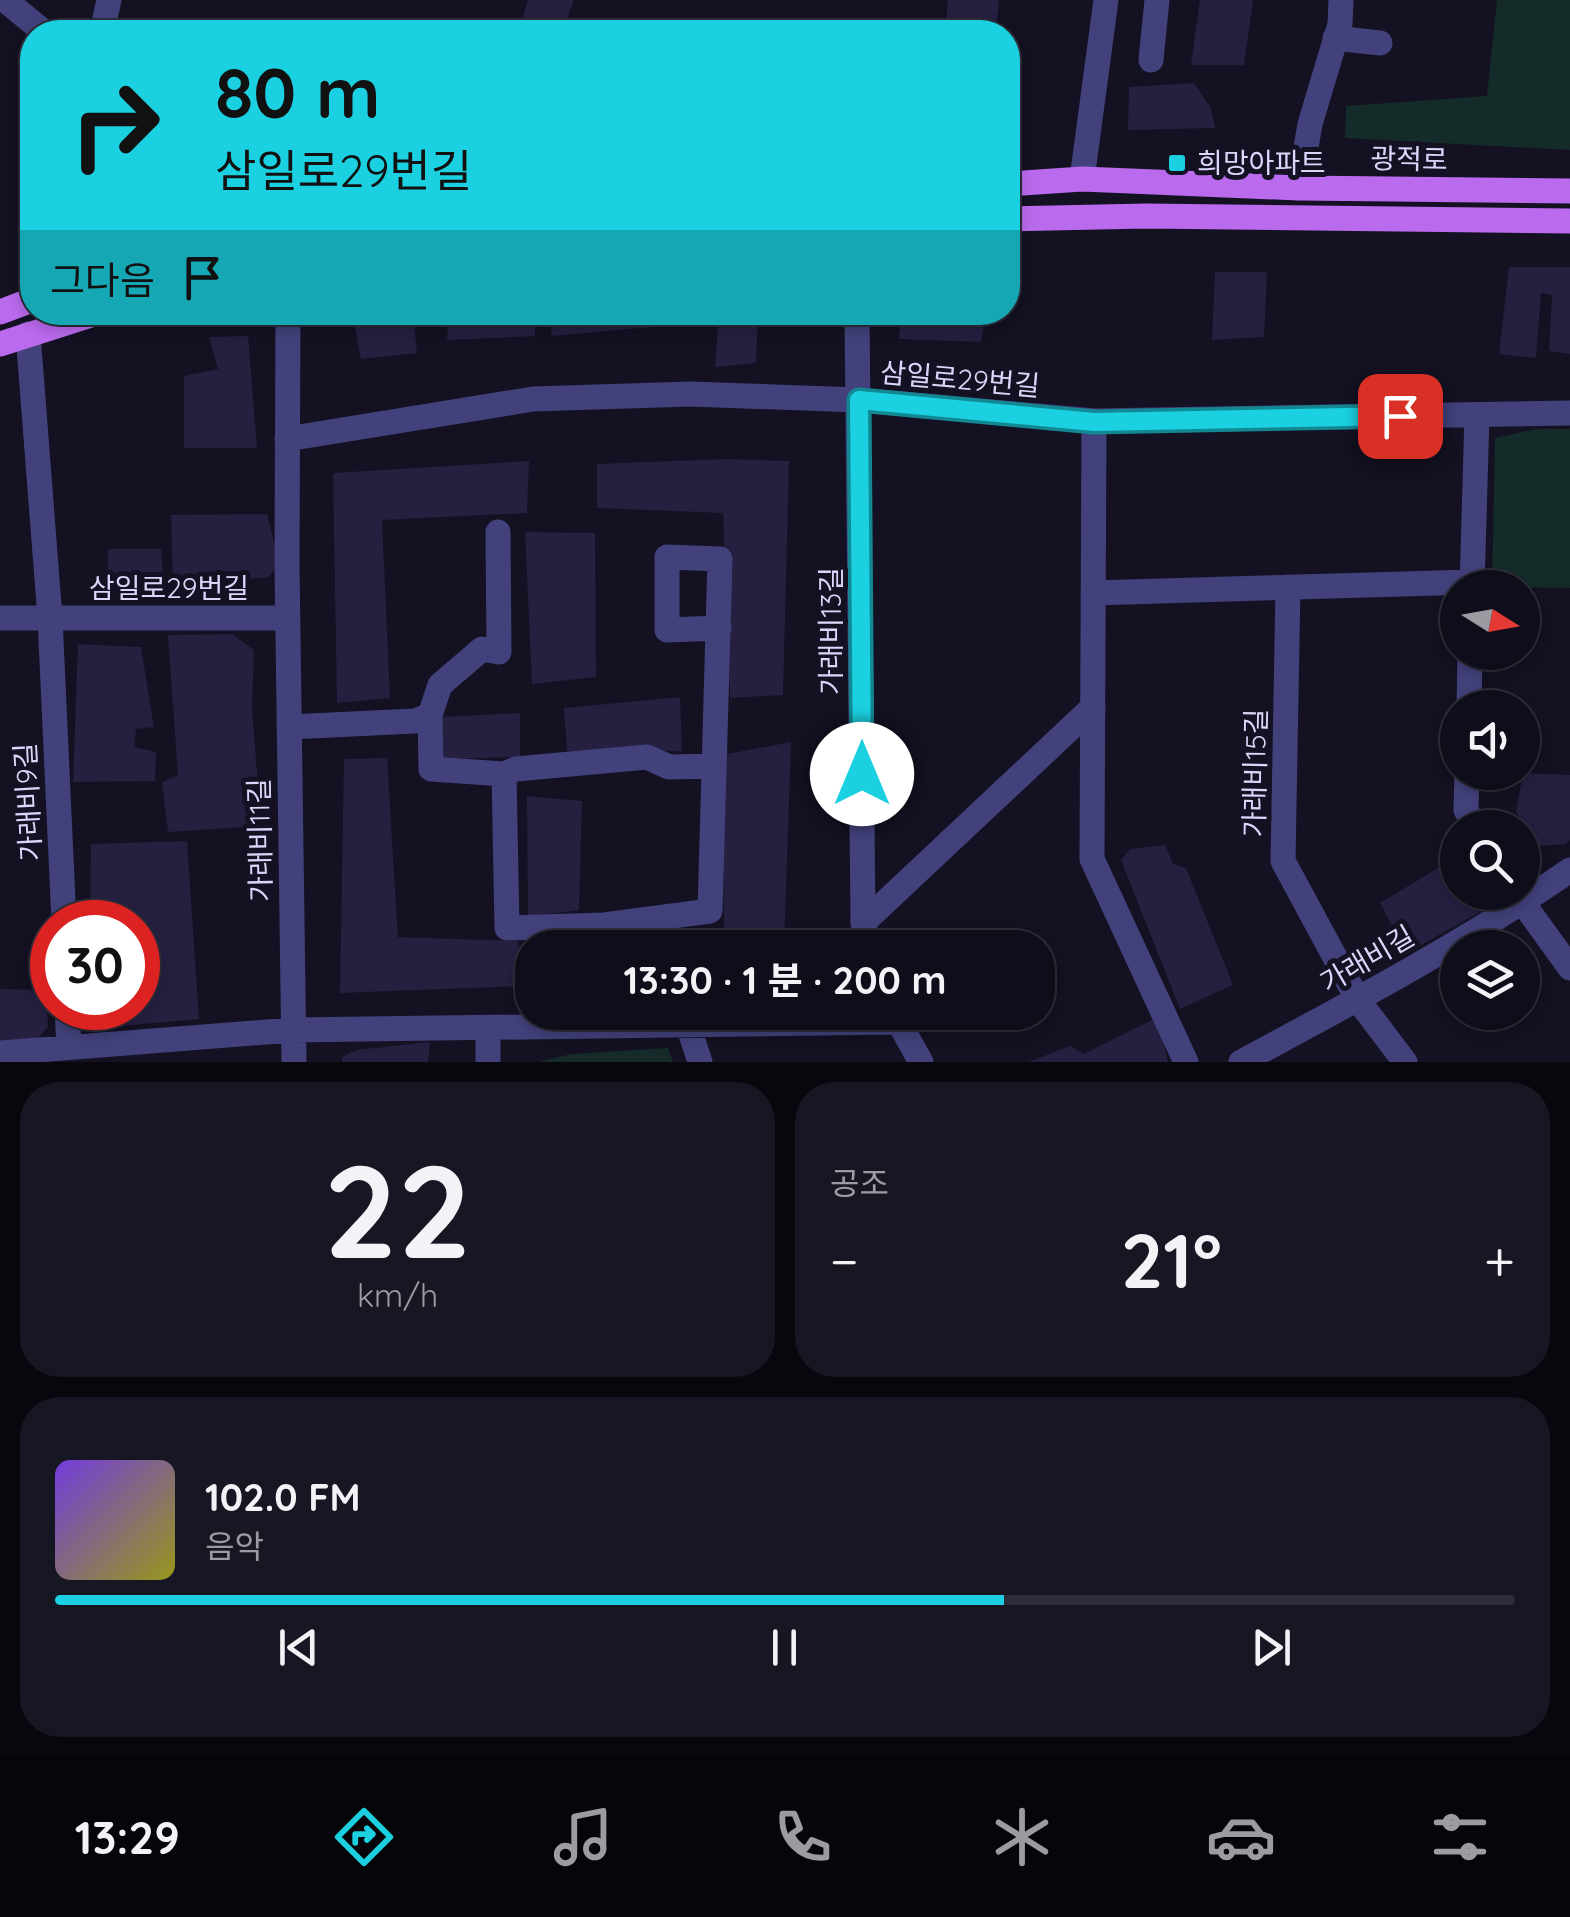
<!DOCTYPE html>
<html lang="ko">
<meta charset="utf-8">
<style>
:root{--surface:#0e0d1a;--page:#171623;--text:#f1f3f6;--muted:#9b9ca2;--line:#2e2d39;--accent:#1bd1e1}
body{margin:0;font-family:Quicksand,"Noto Sans KR",sans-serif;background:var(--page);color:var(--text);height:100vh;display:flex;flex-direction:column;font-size:38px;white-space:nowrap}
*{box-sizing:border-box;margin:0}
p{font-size:32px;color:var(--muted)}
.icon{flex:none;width:55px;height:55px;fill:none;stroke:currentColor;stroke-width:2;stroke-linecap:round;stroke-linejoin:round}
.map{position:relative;height:1062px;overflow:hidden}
.sheet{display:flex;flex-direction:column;gap:20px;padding:20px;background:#08070e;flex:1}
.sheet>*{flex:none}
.hud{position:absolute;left:20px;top:20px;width:1000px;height:305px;border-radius:40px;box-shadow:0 5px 15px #0003,0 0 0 2px var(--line);background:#1bd1e1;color:#111;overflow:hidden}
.needle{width:65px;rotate:101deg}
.tools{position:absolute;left:1440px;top:570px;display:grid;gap:20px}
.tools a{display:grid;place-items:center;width:100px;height:100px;border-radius:50%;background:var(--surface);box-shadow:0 5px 15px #0003,0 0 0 2px var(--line);font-size:50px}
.speed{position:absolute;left:30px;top:900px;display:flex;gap:20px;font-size:50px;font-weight:700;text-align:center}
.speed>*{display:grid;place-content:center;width:130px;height:130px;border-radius:50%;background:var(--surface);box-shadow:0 5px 15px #0003,0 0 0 2px var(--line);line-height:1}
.speed .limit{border:15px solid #d22;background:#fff;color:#111}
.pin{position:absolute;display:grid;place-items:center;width:85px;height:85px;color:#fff;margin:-42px;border-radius:20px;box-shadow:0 5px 15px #0006}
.me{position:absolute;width:110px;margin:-55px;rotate:0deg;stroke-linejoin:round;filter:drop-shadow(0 0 8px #0008)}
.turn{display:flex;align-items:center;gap:35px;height:210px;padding:0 30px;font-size:45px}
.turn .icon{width:130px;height:130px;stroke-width:2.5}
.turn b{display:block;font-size:70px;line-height:85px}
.then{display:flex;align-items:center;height:95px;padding:0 30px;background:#0003;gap:20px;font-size:38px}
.big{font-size:75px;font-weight:700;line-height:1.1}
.sheet .widget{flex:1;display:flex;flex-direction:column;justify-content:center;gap:15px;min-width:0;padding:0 35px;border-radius:40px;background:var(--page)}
.sheet .dial{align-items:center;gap:0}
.dial b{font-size:130px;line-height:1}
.song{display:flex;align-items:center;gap:30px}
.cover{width:120px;height:120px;border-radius:15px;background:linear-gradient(135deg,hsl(260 70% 55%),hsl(60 70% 35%))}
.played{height:10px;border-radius:5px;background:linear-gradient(90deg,var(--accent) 65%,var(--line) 65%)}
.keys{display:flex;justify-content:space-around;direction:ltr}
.heat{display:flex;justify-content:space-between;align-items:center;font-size:55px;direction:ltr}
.sheet .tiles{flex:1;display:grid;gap:20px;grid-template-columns:1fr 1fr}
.widget:last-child{grid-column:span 2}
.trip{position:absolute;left:515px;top:930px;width:540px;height:100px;border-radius:40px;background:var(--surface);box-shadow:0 5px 15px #0003,0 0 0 2px var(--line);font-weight:700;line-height:100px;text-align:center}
.dock{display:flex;height:160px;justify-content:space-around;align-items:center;background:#06050a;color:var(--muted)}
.dock .icon{width:70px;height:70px}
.dock .active{color:var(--accent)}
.dock b{font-size:45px;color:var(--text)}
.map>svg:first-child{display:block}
.green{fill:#142b2a}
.building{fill:#251f40}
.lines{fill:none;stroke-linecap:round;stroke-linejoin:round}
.minor{stroke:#42417b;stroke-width:25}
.major{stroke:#ba6aed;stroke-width:25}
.route-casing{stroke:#128892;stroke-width:25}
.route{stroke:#1bd1e1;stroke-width:18}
.poi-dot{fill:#1bd1e1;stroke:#131122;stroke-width:4}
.labels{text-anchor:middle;stroke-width:10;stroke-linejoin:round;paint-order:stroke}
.street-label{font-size:28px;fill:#dad6fa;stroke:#131122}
.poi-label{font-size:28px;fill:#dad6fa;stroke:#131122;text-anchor:start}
</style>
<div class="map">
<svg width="1570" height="1062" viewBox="0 0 1570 1062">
<rect width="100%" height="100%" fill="#131122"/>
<path class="green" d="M1497,0H1570V150L1345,138L1346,106L1487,96Z
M1536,429H1570V588L1492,587L1495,438Z
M668,1048L673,1062H537L572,1054Z"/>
<path class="building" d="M528,0H574L562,32H519Z
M948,0H999L996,32H945Z
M1200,0H1253L1244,65H1191Z
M1194,83L1211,108L1215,128L1128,130L1129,87Z
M1509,267H1570V354L1549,351L1552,295L1541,293L1536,358L1499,354Z
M1215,272H1267L1264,337L1212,340Z
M352,312H413L417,353L361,359Z
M449,312H536L535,336L447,340Z
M553,312H673L674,325L551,336Z
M719,312H758L756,363L715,367Z
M901,312H986L981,342L899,339Z
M248,336L257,448H184V376L218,369L209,337Z
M725,459L789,461L783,695L730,698L723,513L597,508V464Z
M529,461L527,513L382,520L390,698L337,703L333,473Z
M267,514L279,563L269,577L173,587L171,515Z
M525,532L595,533L596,677L532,684Z
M108,549H161L164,588L108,581Z
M232,634L254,650L252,708L261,826L168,832L162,782L178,775L168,635Z
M78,644L141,647L154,727L136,729L134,747L156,752L155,781L73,782Z
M680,697L682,751H567L564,708Z
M520,713V757L442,759L441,717Z
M791,742L784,948H637V945L724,936L722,755Z
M387,758L398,937L518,941L525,986L340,993L344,759Z
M1523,773L1570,775V840L1565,844L1539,846L1516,812Z
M527,796L582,801L579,910L528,917Z
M187,841L199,1019L88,1029V1008H138V922H90L91,844Z
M1165,845L1173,864L1186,868L1233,985L1180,1009L1121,860L1130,849Z
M1458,856V892H1502L1505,898L1407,953L1380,903Z
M0,989L46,990L48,1027L35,1041L0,1042Z
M1158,1017L1168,1062H1028L1070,1046L1084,1054Z
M430,1042L428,1062H342V1057L356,1050Z"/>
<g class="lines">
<path class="minor" d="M5,0L44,32
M102,32L109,0
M1335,38L1380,43
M1151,60L1157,0
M1082,179L1106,0
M1299,188L1310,124L1340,24L1341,0
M288,312L287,564L294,1062
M857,312L863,923L871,948
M28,334L50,618L64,922
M1094,421L1092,859L1186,1062
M287,439L533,399L690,394L859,400L1094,421L1570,413
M1288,587L1283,861L1358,1000L1405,1062
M1472,588L1477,415
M1093,593L1472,582
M0,618H288
M1469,708L1470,652
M430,715L440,685L482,649L499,652L498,532
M289,727L415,721L430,715L431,769L504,774L516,769L647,757L669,767L714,766
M1467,772L1466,810L1476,828
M504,774L507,928L604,925L710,911L720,559L667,557V630L719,628
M1515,892L1570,968
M863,923L1093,707
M67,1008L69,1047
M893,1012L921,1062
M688,1025L700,1062
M488,1028V1062
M0,1053L292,1030L896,1022
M1241,1062C1353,1002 1466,942 1570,870"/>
<path class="major" d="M1008,184L1082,179L1299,188L1570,191
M1008,219L1146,216L1570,221
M0,312L32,300
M0,344L100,312"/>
</g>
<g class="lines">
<defs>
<path id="route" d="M862,774L859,400L1094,422L1400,416"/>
</defs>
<use href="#route" class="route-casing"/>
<use href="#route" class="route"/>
</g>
<rect class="poi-dot" x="1167" y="153" width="20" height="20" rx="5"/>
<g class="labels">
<g class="street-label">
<text transform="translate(1409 159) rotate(1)" y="10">광적로</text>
<text transform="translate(960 379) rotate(5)" y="10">삼일로29번길</text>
<text x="169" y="598">삼일로29번길</text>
<text transform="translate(831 631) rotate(-90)" y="10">가래비13길</text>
<text transform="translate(1255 773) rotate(-89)" y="10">가래비15길</text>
<text transform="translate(28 802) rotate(-93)" y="10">가래비9길</text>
<text transform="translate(260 840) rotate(-91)" y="10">가래비11길</text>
<text transform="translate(1367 959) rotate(-30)" y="10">가래비길</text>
</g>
<g class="poi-label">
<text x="1197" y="173">희망아파트</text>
</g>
</g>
</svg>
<div class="tools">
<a><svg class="needle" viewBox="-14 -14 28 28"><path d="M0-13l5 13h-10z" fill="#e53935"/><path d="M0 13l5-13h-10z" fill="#9b9ca2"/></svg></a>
<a><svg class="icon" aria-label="sound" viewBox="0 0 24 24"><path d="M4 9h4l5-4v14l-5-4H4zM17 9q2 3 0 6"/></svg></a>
<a><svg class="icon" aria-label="search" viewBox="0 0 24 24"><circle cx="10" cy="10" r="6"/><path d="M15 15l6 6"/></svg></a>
<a><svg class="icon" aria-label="layers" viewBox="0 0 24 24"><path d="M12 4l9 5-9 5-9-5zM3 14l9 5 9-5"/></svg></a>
</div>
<div class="speed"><div class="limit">30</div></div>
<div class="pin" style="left:1400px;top:416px;background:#d93025"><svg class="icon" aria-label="arrive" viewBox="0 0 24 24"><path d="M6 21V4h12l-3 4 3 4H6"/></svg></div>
<svg class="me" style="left:862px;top:774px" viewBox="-20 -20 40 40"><circle r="19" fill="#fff"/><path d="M0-13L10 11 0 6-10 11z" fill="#1bd1e1"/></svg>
<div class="trip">13:30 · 1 분 · 200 m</div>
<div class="hud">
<div class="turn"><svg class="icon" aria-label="right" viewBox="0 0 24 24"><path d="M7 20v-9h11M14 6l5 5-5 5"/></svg><div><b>80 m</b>삼일로29번길</div></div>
<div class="then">그다음<svg class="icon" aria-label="arrive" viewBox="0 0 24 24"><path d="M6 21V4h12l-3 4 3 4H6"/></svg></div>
</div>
</div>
<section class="sheet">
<div class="tiles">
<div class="widget dial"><b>22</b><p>km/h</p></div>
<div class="widget"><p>공조</p>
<div class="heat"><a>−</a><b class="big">21°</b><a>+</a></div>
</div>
<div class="widget">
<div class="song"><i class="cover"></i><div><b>102.0 FM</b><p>음악</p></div></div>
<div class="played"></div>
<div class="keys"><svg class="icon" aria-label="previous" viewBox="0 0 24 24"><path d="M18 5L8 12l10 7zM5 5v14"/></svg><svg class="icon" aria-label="pause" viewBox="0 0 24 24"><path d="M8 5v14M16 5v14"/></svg><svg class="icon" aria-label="next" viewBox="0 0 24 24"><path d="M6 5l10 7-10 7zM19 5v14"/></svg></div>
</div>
</div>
</section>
<nav class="dock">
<b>13:29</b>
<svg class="icon active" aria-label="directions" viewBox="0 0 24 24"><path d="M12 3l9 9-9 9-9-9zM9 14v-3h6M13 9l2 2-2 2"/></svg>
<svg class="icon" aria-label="music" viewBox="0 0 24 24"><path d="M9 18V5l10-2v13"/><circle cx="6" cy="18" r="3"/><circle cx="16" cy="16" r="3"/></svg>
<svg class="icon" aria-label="phone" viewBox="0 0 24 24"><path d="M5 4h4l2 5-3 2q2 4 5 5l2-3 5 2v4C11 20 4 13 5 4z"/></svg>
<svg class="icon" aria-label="climate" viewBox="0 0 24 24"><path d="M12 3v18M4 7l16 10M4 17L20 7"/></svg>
<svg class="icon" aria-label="car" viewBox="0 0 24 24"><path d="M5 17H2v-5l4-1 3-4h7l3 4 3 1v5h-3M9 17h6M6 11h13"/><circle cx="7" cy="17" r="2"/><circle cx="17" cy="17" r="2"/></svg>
<svg class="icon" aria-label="filters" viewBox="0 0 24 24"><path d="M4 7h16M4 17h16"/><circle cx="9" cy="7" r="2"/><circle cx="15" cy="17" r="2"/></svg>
</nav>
